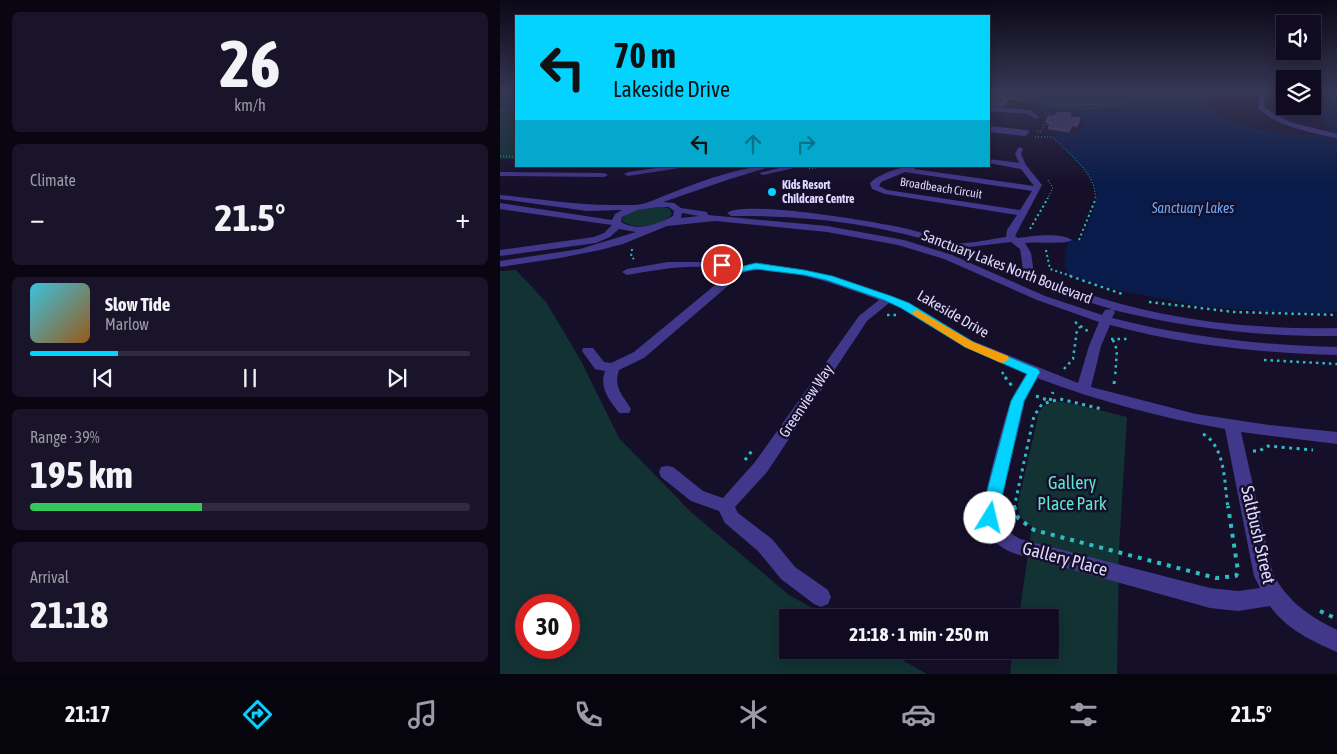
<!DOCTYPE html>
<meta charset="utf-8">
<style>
:root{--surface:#100b20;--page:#191429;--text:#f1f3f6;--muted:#9c9ba5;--line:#302b3e;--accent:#04d2ff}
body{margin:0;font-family:"Asap Condensed",sans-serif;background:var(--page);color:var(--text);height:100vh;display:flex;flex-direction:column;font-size:19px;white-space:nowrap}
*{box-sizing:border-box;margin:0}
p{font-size:16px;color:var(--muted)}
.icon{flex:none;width:28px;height:28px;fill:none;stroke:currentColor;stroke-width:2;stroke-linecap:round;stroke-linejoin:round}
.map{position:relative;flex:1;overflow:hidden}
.side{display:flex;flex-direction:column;gap:12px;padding:12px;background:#090612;width:500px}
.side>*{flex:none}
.banner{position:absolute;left:15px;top:15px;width:475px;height:152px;border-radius:0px;box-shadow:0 2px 12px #0003,0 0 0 1px var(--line);background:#04d2ff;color:#111;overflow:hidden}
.buttons{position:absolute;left:776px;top:15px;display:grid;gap:10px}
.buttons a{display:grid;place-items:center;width:45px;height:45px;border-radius:0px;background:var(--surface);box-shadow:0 2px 12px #0003,0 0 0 1px var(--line);font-size:25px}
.speed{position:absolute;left:15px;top:594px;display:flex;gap:10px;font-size:25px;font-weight:700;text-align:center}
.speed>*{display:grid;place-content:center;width:65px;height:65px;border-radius:50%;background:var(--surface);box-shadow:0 2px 12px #0003,0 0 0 1px var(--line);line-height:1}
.speed .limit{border:8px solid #d22;background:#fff;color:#111}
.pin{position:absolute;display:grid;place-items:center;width:42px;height:42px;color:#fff;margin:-21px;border:2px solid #fff;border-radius:50%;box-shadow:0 1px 5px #0007}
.me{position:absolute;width:55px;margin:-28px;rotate:9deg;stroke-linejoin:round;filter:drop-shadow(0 0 4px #0008)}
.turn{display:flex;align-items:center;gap:18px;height:105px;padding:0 15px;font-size:22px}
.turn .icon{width:65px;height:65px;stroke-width:2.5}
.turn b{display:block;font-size:35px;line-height:42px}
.lanes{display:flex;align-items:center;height:48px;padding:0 15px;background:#0003;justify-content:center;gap:25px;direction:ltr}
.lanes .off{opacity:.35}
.big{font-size:38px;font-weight:700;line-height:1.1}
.side .tile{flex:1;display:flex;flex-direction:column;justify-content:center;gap:8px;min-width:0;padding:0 18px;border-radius:8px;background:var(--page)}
.side .dial{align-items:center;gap:0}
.dial b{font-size:65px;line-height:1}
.song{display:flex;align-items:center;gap:15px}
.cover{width:60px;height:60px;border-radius:8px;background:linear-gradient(135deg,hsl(190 70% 55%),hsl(30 70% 35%))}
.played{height:5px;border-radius:2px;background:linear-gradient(90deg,var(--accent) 20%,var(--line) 20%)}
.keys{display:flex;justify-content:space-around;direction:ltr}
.heat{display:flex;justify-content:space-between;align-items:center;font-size:28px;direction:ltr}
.charge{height:8px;border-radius:4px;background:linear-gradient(90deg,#34c759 39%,var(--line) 0)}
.trip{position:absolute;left:279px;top:609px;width:280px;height:50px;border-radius:0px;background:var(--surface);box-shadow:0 2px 12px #0003,0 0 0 1px var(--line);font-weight:700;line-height:50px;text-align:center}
.tab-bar{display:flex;height:80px;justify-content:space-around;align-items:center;background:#06040d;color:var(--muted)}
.tab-bar .icon{width:35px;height:35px}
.tab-bar .on{color:var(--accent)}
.tab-bar b{font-size:22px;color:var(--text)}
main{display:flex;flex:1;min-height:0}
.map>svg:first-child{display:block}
.green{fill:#123234;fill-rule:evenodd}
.water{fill:#081b4a}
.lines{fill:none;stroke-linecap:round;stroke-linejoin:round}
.path-far4{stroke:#2abec1;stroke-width:1;stroke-dasharray:1 2;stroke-linecap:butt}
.path-far3{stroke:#2abec1;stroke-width:2;stroke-dasharray:2 3;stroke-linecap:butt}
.path-far2{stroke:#2abec1;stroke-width:2.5;stroke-dasharray:2.5 4;stroke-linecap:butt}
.path-far1{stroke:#2abec1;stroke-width:3;stroke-dasharray:3 4.5;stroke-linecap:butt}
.path{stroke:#2abec1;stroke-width:4;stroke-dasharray:4 6;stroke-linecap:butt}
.minor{fill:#41388b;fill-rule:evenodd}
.wall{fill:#352759}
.shaded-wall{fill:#21163e}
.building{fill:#473a6a;stroke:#5f5382}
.route{fill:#04d2ff;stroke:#0388a6}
.slow{fill:#f59e0b}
.poi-dot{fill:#04d2ff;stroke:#160f2a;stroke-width:2}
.labels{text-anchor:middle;stroke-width:5;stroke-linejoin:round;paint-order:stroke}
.far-poi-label{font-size:12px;font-weight:bold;fill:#dfd8ff;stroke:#160f2a;text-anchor:start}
.far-street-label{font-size:12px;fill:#dfd8ff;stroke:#160f2a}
.far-water-label{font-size:14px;font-style:italic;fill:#66acff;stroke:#160f2a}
.street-label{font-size:15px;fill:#dfd8ff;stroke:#160f2a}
.near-park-label{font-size:18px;fill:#5ce6cf;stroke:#160f2a}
.near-street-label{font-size:18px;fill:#dfd8ff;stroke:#160f2a}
</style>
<main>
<section class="side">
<div class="tile dial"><b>26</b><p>km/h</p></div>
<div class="tile"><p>Climate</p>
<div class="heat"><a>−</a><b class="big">21.5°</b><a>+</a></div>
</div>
<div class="tile">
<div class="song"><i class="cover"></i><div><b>Slow Tide</b><p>Marlow</p></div></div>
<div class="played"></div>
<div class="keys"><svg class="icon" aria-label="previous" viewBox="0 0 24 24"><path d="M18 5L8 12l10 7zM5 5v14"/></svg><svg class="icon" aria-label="pause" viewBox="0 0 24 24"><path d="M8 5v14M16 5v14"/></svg><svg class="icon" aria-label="next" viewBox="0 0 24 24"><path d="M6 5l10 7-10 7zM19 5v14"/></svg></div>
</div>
<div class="tile"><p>Range · 39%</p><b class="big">195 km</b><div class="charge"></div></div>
<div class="tile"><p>Arrival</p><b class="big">21:18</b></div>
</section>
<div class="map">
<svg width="837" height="674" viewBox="0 0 837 674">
<rect width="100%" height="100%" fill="#160f2a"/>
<path class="green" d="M0,90H16V159H0Z
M489,90H542L547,93L536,101L489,99Z
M601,90L619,93L627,106C619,110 567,111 557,110C551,109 546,107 543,103L544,100L561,91Z
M160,206L170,209L172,214C162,226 137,230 123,222L122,219C130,208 147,208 160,206Z
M16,270L46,302L81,361L119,438L192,513L289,595L329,617L288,618V650H385L427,674H0V271ZM26,605H69V648H26Z
M556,401L579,405L627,417L619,550L617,674H510L513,650H550V618L519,617L532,526C521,521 518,515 518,503L539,412L544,406Z"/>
<path class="water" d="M555,90H563L544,100L543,104C554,112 615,112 627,106L619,93L598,90H713L709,103C719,129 806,140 829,132L831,127L813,112L810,106H812L813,103L837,95V311L826,313L776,312L699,306L617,290L568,274L564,264L568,239L581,241C599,195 609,194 571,156C565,150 559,140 552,137L555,132L580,134L584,124L582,123L585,120L574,119L575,115L548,112L534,106L535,103L541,97Z"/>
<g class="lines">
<path class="path-far4" d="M505,98L524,101
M530,101L566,106L599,104L586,105
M0,111L12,110
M537,131L541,132L549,114H545
M535,137H553C568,154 598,174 595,199
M0,156L16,157
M309,169L326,166
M547,199L553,188L548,180"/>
<path class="path-far3" d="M530,229L548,198
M579,240L596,198
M132,249L131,257L134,259
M546,250L550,269L574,277"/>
<path class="path-far2" d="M570,276L625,295
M649,302L734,312L837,315
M387,315H399
M575,322L589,332
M611,339H630
M613,340L617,350L615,378
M764,360L837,364
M564,369L573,359L577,330L580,327
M502,372L506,378"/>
<path class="path-far1" d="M505,377L512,386
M614,384L615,377
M536,396L550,401L553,392
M703,434C726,447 724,483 728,508
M753,451H759L768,446L813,450
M245,460L254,448
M514,508L534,416L542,404L560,399L602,409"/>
<path class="path" d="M514,506L518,518L534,530L716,578L736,576L738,571L728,506
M820,611L837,619"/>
<path class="minor" d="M752,90H785V93H764L765,108L790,122L837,134V138C811,132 780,128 759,109V95Z
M489,107L530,110L539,117L536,119L528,114L489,111Z
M489,126L527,130L530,132L525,136L489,132Z
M520,147L523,149L521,154L526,165L542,185L515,236L518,238C531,236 561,232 572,240C566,245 536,241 525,243L531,253L534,273C630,316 733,330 837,328V336C761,337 687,328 613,310L615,312L612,318C686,337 761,345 837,347V355C760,353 685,345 610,325L601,346L591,387L696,414L769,425L837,432V444L741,432L773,574C788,602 809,616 837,630V652C812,641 786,629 770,606L738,611L710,608L516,554C500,549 487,537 483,520C480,508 505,416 511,401C515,391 521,383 526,374L465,347L401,307L389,303L367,321L267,472L235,507L238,513L272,539L295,567L328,590L331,597L328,604L321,607L314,604L281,579L258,551L225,523L219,511L191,501L161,477L159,472L161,467L167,466L173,467L203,491L223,498L255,462L359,316L379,300C344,287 281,263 244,272L144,358L119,370C113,388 123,395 131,409L129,413H119C109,399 99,389 105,371L95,369L82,351L83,348H93L104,362L111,363L134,352L232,271C198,262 161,269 127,275L122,272L127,269L168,262H222L240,267L256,263L333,276L409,303L473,341L578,383L589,346L599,322L537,300L444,259L398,245L327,232L215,221L167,226L123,244L100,250L60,258L0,267V261L80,249L136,232L119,229L110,237L96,243L0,256V250L94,237L104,233L112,225L0,209V203L112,220L115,214L122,210L87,211L0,199V195C40,199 79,206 119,205C128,205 140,206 149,202C185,188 234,166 273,166L230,179L163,202L174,203L181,208L207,212L208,215L327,226L404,240L452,255L545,296L602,315L605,310L612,309C561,296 516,270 467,253C391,225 312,215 231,216L227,213C244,199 382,223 408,229C422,232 444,242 456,243C470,244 491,239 506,237L507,230L517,215L385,194L372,189L370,183C381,172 404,166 418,166L414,169L534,186L521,169L489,163V159L519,163L515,154L518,148ZM405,172L532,191L520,210L387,190L379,186L381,182ZM157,207H169L174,211L173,216C158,224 137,232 121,222L122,217L137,210ZM182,213L199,216L181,218ZM511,242L520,249L523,269L469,247ZM537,378C598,401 662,418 725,429L754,576L760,588L738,591L710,588L520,539C506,531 499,522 500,506L525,401Z
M171,166H193L128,176L124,174L128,172Z
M287,166H303L263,175L259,173Z
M0,172L104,173L108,175L104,177L0,176Z"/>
</g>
<path class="wall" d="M489,96L507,97L506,99H508V101L503,108L489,107Z
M570,115L569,117L580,121L577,128L572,127L569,133L548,130L550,125H546V122L555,116Z"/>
<path class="shaded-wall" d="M508,99V101L503,108V106Z"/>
<path class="building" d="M489,96L507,97L505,99H508L503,106L489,104Z
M558,112L571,113L569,117L580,118L577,125H572L569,131L548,128L551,123L546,122L550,116H555Z"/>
<linearGradient id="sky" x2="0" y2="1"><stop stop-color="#0c0817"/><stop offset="0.49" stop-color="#363755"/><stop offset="1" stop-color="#363755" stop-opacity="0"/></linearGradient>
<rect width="837" height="185" fill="url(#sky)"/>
<path class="route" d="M222,262L240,267L256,263L304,270L332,276L391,296L409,303L473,342L538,369L540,372L524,401L496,523L490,525L485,523L482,518L483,506L511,401L527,374L465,347L401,308L384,300L326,280L304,275L256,269L240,272L219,267L217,265Z"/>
<path class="slow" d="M417,310L473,342L508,356L509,359L503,363L499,362L465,347L414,315L412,313L414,311Z"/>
<circle class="poi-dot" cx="272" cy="192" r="5"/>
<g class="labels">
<g class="far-poi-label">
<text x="282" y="189">Kids Resort<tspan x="282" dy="14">Childcare Centre</tspan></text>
</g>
<g class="far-street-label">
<text transform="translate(441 188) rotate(9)" y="4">Broadbeach Circuit</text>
</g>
<g class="far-water-label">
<text x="693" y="213">Sanctuary Lakes</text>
</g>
<g class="street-label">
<text transform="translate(507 267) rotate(21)" y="5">Sanctuary Lakes North Boulevard</text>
<text transform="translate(453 314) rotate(30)" y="5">Lakeside Drive</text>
<text transform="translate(306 401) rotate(-56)" y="5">Greenview Way</text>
</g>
<g class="near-park-label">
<text x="572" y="489">Gallery<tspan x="572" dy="21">Place Park</tspan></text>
</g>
<g class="near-street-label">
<text transform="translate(758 535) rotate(77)" y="6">Saltbush Street</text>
<text transform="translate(565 559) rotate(15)" y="6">Gallery Place</text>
</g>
</g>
</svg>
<div class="buttons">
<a><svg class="icon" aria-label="sound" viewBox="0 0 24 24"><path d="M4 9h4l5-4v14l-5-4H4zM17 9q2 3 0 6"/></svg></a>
<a><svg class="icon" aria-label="layers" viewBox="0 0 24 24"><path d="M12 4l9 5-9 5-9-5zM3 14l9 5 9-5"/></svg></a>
</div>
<div class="speed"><div class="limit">30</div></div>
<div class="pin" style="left:222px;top:265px;background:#d93025"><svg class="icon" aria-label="arrive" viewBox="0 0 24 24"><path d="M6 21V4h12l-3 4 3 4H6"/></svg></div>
<svg class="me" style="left:490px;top:518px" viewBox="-20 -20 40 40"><circle r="19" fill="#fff"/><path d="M0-13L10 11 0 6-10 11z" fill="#04d2ff"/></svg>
<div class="trip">21:18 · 1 min · 250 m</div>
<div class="banner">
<div class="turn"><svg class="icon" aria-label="left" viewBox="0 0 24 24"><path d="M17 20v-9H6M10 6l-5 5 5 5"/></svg><div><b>70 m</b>Lakeside Drive</div></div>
<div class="lanes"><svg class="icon" aria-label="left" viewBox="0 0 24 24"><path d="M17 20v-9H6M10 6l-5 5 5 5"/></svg><svg class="icon off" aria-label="ahead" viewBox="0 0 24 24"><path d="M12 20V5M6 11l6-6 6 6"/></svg><svg class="icon off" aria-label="right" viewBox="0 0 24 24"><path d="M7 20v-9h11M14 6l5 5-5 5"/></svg></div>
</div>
</div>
</main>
<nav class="tab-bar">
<b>21:17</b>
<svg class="icon on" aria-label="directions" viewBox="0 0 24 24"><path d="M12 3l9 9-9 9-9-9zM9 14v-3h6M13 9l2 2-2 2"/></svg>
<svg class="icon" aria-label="music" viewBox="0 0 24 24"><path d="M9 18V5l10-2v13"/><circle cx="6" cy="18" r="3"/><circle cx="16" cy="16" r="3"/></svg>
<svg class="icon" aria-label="phone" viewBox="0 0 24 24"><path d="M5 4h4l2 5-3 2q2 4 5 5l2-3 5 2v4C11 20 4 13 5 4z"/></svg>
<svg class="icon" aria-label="climate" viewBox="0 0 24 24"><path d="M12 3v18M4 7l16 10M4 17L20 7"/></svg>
<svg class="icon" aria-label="car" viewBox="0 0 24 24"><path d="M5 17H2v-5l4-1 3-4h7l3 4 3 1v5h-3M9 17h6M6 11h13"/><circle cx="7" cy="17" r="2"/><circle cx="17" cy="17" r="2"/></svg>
<svg class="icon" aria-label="filters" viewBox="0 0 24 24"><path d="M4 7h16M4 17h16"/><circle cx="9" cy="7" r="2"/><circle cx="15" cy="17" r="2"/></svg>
<b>21.5°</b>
</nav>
